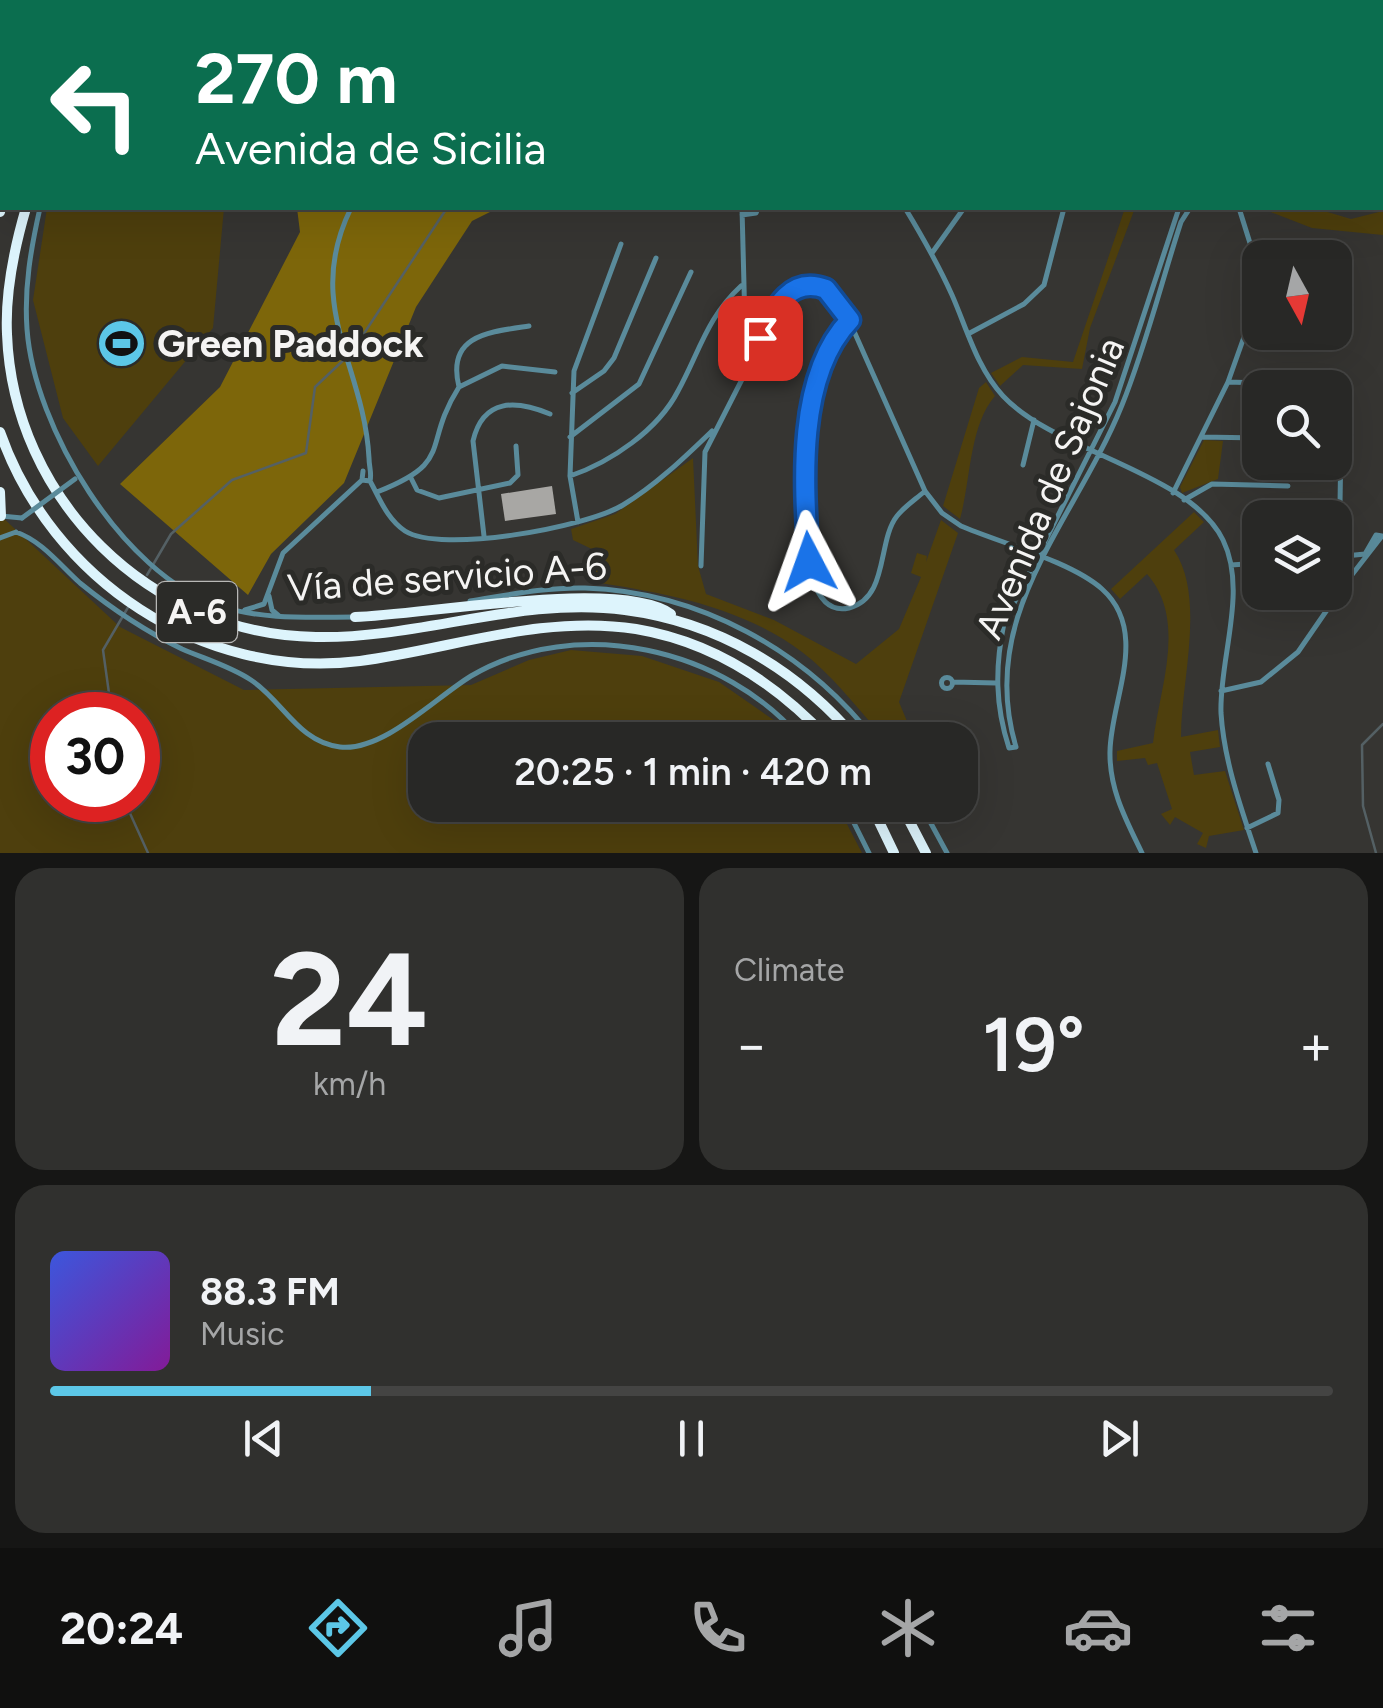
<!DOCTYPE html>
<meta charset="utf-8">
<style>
:root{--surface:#282826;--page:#30302e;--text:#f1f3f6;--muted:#a5a6a7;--line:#444443;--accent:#5cc7e7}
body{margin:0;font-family:Figtree,sans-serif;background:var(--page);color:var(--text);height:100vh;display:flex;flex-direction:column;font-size:38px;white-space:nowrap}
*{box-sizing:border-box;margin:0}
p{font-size:32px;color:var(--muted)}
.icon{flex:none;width:55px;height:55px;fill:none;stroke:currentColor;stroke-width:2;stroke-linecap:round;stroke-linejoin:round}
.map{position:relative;height:853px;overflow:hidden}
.drawer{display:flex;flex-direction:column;gap:15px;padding:15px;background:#161615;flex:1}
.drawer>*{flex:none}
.hud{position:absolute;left:0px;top:0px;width:1385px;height:210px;box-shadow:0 10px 40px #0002,0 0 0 2px var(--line);background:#0b6e4f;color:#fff;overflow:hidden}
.needle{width:65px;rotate:172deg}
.tools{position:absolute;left:1242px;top:240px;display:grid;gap:20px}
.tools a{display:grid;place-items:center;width:110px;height:110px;border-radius:20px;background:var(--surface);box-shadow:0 10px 40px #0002,0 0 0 2px var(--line);font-size:50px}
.speed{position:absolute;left:30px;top:692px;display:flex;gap:20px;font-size:50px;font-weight:700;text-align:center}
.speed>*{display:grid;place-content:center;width:130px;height:130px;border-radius:50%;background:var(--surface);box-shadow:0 10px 40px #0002,0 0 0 2px var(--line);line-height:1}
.speed .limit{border:15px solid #d22;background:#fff;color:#111}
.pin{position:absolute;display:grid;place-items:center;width:85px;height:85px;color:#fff;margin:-42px;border-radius:20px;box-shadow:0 5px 15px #0006}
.me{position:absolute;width:110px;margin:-55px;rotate:356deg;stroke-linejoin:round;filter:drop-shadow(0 0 8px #0008)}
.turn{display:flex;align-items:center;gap:35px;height:210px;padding:0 30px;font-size:45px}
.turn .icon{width:130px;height:130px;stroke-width:2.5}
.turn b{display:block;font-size:70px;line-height:85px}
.big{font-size:75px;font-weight:600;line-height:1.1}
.drawer .card{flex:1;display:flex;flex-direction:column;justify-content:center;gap:15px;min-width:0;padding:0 35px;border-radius:30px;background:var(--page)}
.drawer .dial{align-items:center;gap:0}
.dial b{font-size:130px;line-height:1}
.song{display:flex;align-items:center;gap:30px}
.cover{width:120px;height:120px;border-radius:15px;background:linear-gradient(135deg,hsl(230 70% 55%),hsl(290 70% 35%))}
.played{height:10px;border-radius:5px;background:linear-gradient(90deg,var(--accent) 25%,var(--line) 25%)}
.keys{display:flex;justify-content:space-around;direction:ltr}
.heat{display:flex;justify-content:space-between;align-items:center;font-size:55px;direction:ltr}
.drawer .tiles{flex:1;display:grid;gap:15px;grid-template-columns:1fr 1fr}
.card:last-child{grid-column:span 2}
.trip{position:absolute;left:408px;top:722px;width:570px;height:100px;border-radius:30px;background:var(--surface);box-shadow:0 10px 40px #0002,0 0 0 2px var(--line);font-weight:600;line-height:100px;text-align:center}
.tabs{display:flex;height:160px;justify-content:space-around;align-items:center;background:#10100f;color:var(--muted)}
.tabs .icon{width:70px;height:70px}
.tabs .on{color:var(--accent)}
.tabs b{font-size:45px;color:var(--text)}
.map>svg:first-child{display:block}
.green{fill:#4e3f0d;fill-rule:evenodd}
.forest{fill:#7d660a}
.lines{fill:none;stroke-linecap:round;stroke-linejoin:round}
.stream{stroke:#546064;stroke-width:2.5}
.building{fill:#a8a7a4}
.minor{stroke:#5a8b9b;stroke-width:5}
.motorway{stroke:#ddf4fc;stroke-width:10}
.minor-bridge{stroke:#5a8b9b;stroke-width:5}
.route-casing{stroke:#114b97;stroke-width:25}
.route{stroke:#1a73e8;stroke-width:18}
.labels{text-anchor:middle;stroke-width:10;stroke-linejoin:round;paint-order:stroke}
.shield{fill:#2b2b28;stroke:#b8b8b6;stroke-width:2.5}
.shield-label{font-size:35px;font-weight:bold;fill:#f5f4f3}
.poi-label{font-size:38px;font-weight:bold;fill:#f5f4f3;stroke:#2b2b28;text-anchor:start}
.street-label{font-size:38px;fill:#f5f4f3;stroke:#2b2b28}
</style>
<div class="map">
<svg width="1383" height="853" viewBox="0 0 1383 853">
<rect width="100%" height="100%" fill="#363532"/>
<path class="green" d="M47,208H224L213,328L98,466L63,418L33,300Z
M1125,208H1135L1090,328L1082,369L1023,365L1000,386L991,373L1022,357L1073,362Z
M1260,208H1314L1351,219L1383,211V235L1312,228Z
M986,382L995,396C969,426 971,480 960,519L943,506L979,388Z
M1204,440L1223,441L1218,479L1182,493L1180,487Z
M693,458L698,566L706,594L774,620L856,664L899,629L921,577L911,573L917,553L927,556L926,562L941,520L958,533L899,702L909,726L878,731C854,704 830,673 802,652C739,605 663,593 588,581L598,568V552L573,540L571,529L615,514Z
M1194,512L1204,522L1174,550C1206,598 1181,680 1181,737L1218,730L1220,747L1190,752L1194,775L1225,771L1244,830L1209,836L1206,848L1197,844L1203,833L1175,817L1170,825L1161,814L1172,809L1157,763L1148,765L1145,758L1117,761V751L1153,743C1159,688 1188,621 1147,574L1120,599L1111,589Z
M0,515L120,627L244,690L471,685L529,660L571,650L642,656L719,682L775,721L791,740H425V805H837L862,853H0ZM52,715H138V800H52Z"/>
<path class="forest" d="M99,0H729V2Z
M297,208H498L472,221L416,307L344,483L271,554L248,595L120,484L220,387L300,232Z"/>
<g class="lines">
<path class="stream" d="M634,2L646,0
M147,575L171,534L232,480L306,453L315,387L351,353L447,208
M112,715L103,650L130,604
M124,800L148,853
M1376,853L1363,806L1362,745L1383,724"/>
</g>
<path class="building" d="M552,486L556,514L505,521L501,494Z"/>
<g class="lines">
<path class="minor" d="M156,0V2
M850,0L855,2
M923,0L924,2
M1220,0H1227
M37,2L38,0
M86,2V0
M794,2L801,0
M1130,2L1131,0
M1382,98H1383
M0,156L2,147
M40,208C31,248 24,287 27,329C34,427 122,574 219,606C263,620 310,617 355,617
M351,208C303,306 364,364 369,458C369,467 372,473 370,481
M742,208L746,363
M905,208C922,236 938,264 952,295C967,329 977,368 1003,396C1055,452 1190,472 1223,540C1248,591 1219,659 1221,713C1224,761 1241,808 1256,853
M1239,208L1260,275
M742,215L756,213L758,208
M932,253L964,208
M849,320C839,331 829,342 824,357C813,391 777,624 849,608C889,598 877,541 897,516C904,507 916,499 925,491
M1273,332L1277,347
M968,334L1024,304L1044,285L1064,208
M1228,382L1260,383
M459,387L502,366L555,372
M572,393L604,371L614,358L656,258
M570,437L639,384L691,272
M1201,437L1260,438
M1335,440H1341L1340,504
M1023,465L1034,420
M363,471L362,480L370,481
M570,476C611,462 658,430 678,391C699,353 707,317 741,286
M411,478L417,490L439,498L510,483L518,475L516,446
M370,481C380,499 387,519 405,531C441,554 587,527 623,505C655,486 685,457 712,431
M377,492C456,461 421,447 459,387C446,335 489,332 529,326
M1173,493L1228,382L1260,292
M1184,500L1212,484L1288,486
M1,516L22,518
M578,522L570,476L574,371L621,244
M16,532C42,541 60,565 80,583C112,609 145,631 182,649C205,659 230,666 251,680C283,701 298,742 340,747C383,752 435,698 471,676C577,614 725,648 802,740
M484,536L473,441C483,398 516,400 550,414
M0,538L16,532
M1335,557L1365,554L1376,535L1382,536L1351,576
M1231,565L1260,563
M701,566L705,452L784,297L803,285L827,289L849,320L925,491L942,513L961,526C1001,543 1072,562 1102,589C1150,632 1111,699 1110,751C1109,789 1126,820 1142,853
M269,596L272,610L279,616
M470,601C508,595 547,587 585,588C700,592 805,650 875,740
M245,610L264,604L283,553L362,480
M941.5 683a5.5 5.5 0 1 1 11 0a5.5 5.5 0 1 1-11 0Z
M953,682L996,683
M1221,691L1261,682L1298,652L1349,578L1348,556
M1016,747L1009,748C995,705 995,667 1004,623L1115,402L1179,208
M1016,747C976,614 1075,522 1122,405C1146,346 1161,283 1181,222L1190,208
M845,805L869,853
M921,805L947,853
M1247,828L1278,813L1279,800L1268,764"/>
<path class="motorway" d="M57,2V0
M74,2V0
M0,183L2,176
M26,208C14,249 5,292 7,334C13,499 150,635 316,637C420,639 521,596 625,610C717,622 797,669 857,740
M0,212L2,204
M0,432C51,579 202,681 360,661C451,649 543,614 636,629C714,642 776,683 829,740
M0,492L1,516
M355,617C424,615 620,578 671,614
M871,805L894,853
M901,805L926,853"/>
<path class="minor-bridge" d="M22,518L75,479"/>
</g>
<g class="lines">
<defs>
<path id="route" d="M760,338C774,310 789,275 826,289L850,320C795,377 804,488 809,562"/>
</defs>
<use href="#route" class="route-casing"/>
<use href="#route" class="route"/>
</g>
<defs>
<symbol id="stadium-disc" viewBox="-11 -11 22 22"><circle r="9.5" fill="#5cc7e7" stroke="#2b2b28"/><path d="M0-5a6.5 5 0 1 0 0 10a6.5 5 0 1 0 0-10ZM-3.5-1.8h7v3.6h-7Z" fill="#111"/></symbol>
</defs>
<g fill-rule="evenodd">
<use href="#stadium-disc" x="94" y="316" width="55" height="55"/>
</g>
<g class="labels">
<rect class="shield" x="157" y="582" width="80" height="60" rx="8"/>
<g class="shield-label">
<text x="197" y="624">A-6</text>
</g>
<g class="poi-label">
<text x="157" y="357">Green Paddock</text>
</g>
<g class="street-label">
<text transform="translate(1050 488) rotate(-67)" y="13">Avenida de Sajonia</text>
<text transform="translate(447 577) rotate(-4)" y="13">Vía de servicio A-6</text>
</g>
</g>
</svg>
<div class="tools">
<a><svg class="needle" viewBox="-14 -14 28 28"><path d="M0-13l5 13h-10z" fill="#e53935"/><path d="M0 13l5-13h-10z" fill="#a5a6a7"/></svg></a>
<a><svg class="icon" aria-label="search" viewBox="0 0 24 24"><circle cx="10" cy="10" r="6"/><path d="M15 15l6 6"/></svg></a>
<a><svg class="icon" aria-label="layers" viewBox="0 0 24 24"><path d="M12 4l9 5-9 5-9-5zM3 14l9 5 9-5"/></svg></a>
</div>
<div class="speed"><div class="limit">30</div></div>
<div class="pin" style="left:760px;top:338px;background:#d93025"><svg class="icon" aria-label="arrive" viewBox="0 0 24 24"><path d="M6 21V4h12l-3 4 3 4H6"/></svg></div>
<svg class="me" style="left:809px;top:562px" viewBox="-20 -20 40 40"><path d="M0-17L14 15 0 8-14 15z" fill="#1a73e8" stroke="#fff" stroke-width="4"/></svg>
<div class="trip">20:25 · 1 min · 420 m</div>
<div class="hud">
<div class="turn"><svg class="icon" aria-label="left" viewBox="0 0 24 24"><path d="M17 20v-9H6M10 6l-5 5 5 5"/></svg><div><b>270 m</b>Avenida de Sicilia</div></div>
</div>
</div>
<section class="drawer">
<div class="tiles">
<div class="card dial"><b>24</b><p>km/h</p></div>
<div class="card"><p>Climate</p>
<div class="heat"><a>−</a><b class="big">19°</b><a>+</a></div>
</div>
<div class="card">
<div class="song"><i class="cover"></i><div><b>88.3 FM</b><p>Music</p></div></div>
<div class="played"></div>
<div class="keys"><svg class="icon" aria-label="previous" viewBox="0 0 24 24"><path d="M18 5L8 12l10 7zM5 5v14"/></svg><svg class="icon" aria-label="pause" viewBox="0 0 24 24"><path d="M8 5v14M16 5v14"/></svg><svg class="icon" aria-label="next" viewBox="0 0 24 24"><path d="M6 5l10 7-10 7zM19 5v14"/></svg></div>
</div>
</div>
</section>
<nav class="tabs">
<b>20:24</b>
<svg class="icon on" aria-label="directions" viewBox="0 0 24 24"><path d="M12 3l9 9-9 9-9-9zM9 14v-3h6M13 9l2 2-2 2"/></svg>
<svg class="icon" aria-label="music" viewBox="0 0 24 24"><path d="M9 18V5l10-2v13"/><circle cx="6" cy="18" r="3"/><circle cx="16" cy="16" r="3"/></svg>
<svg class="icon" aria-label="phone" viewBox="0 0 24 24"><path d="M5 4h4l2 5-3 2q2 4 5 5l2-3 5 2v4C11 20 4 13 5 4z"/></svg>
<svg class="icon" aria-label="climate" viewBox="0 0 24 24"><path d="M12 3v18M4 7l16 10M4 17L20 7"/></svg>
<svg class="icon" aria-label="car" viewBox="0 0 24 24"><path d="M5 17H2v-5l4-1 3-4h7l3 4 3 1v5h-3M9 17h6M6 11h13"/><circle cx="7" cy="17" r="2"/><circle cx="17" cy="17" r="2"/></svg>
<svg class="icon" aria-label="filters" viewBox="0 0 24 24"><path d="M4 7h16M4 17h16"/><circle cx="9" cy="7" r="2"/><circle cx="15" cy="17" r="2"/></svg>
</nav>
